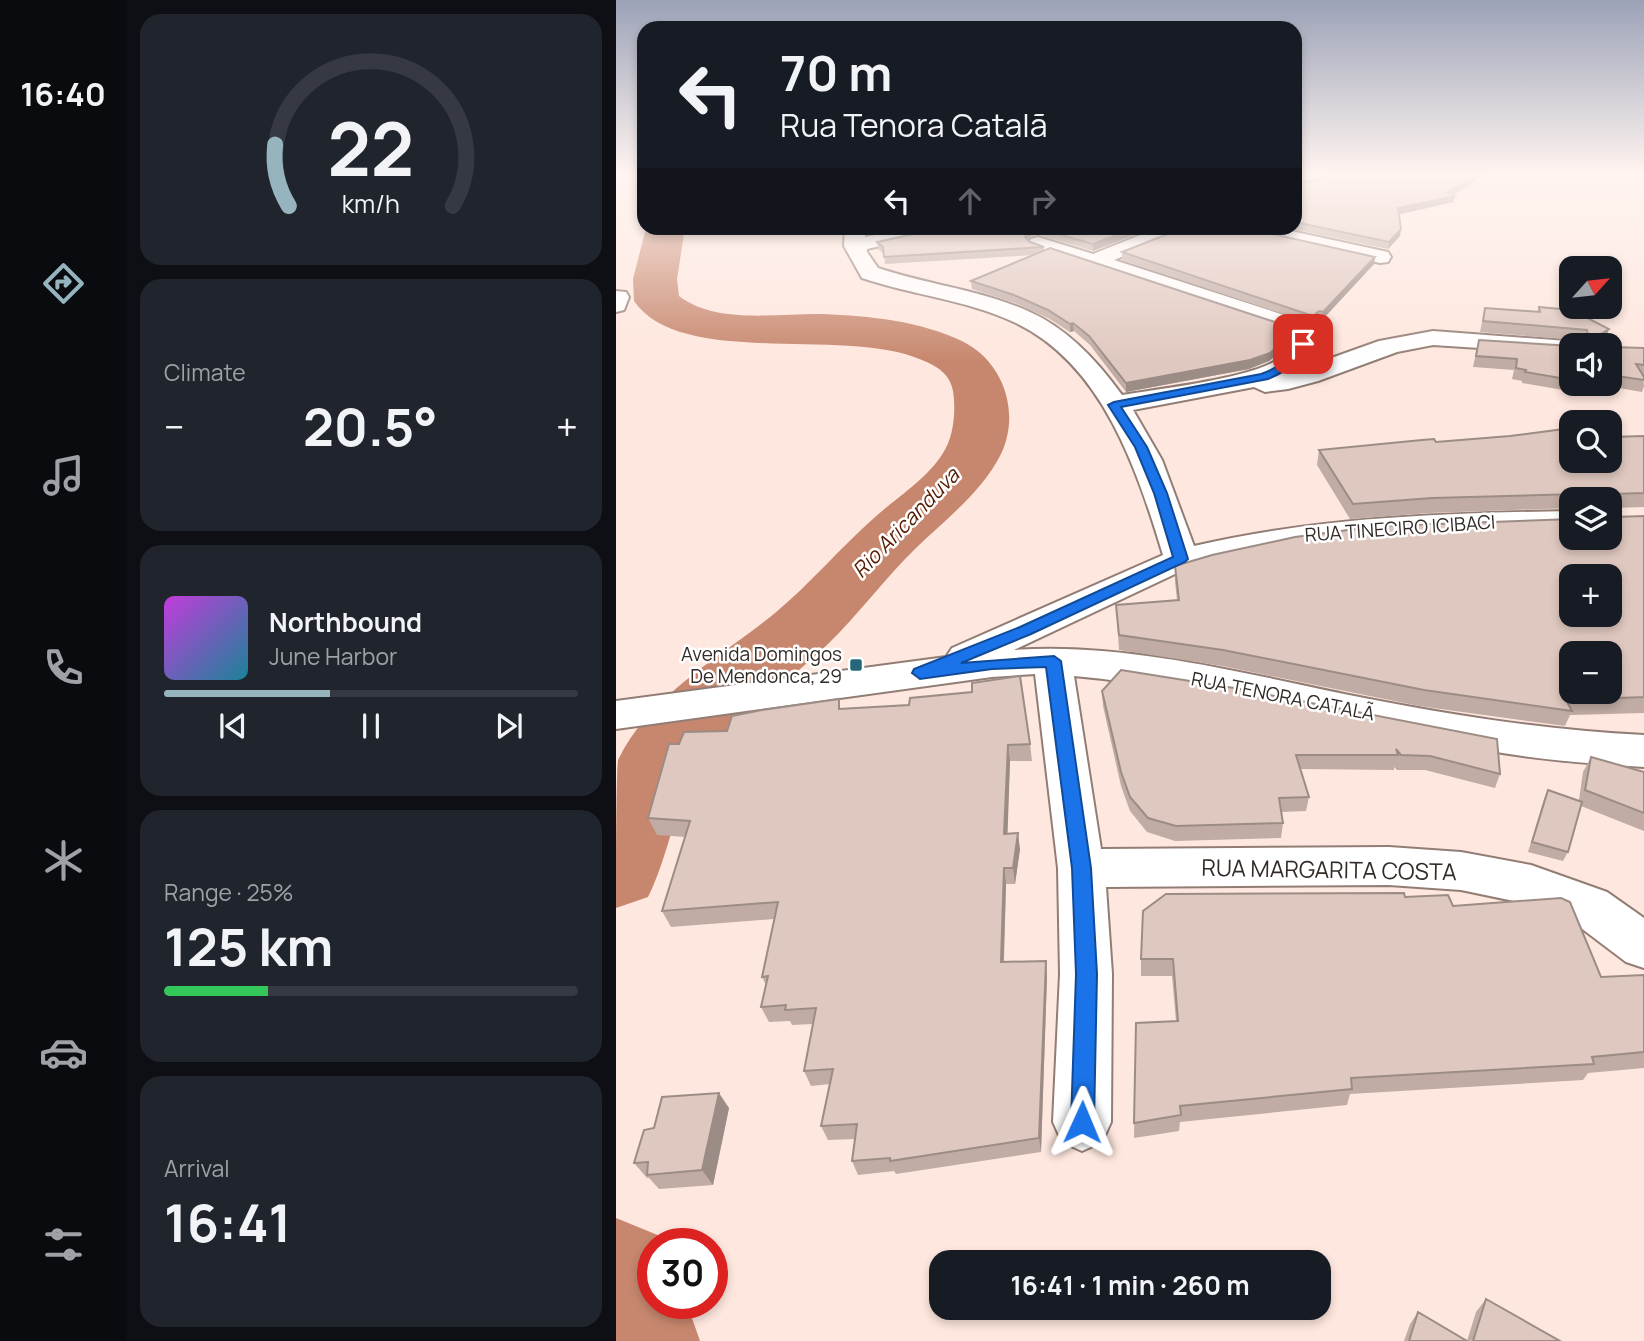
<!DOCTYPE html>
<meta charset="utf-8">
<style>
:root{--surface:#171b24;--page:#20242c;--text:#f1f3f6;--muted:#9ea1a6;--line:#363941;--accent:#95b4be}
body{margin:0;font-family:Manrope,sans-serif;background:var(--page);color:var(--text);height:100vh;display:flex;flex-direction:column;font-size:26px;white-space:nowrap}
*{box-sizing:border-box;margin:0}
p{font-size:23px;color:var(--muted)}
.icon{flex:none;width:38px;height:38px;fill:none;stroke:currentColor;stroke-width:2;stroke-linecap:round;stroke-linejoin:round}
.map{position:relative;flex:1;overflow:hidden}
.side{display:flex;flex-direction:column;gap:14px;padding:14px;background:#0d0f14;width:490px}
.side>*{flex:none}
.top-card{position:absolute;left:21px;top:21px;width:665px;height:214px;border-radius:21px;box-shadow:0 4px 10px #0003;background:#171b24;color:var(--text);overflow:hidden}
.needle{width:46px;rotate:63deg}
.tools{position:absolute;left:943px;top:256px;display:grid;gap:14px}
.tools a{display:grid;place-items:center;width:63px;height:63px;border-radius:14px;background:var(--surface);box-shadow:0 4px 10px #0003;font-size:35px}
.speed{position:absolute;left:21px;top:1228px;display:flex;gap:14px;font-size:35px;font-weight:700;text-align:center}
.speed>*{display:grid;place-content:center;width:91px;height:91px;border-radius:50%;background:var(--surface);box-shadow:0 4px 10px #0003;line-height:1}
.speed .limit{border:10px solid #d22;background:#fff;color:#111}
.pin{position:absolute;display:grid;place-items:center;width:60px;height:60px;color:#fff;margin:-30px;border-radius:14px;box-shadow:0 4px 10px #0006}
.me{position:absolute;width:77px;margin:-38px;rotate:1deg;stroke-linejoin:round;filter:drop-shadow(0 0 5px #0008)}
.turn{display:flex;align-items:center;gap:24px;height:147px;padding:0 28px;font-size:32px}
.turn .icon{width:91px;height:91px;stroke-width:2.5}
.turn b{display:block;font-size:49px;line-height:60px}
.lanes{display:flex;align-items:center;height:66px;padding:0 28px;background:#0003;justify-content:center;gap:35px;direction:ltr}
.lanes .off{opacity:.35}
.big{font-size:52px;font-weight:700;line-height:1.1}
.side .tile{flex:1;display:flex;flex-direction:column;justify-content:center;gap:10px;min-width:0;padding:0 24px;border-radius:21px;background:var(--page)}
.side .dial{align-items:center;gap:0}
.dial svg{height:182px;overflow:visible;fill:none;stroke:var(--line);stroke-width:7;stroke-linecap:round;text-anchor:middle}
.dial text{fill:var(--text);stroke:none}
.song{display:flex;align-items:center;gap:21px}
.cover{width:84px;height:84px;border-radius:10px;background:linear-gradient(135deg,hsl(290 70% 55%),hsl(190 70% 35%))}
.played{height:7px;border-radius:4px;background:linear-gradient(90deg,var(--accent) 40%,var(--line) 40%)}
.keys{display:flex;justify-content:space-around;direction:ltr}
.heat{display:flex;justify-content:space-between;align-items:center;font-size:38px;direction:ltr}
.charge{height:10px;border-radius:5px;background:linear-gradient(90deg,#34c759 25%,var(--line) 0)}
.trip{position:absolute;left:313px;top:1250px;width:402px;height:70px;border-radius:21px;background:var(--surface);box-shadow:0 4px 10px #0003;font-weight:700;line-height:70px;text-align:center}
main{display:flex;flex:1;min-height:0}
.tabs{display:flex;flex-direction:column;width:126px;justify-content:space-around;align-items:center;background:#090b0e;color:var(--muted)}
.tabs .icon{width:49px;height:49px}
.tabs .on{color:var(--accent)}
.tabs b{font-size:32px;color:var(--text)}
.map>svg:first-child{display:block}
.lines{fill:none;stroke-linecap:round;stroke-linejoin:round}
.river{fill:#c7876e;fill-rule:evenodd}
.minor-casing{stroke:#927d75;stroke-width:4}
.minor{fill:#fff;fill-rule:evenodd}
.wall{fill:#c0aca4}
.shaded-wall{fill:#9c8c86}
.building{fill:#dfc8bf;stroke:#9c8c86;stroke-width:2;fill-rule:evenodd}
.route{fill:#1a73e8;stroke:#114b97;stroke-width:2}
.poi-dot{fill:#25667a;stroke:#fff;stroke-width:2.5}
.labels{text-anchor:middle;stroke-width:5;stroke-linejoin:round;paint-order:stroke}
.street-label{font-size:19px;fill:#332b27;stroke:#fff}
.poi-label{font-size:19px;fill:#332b27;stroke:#fff;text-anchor:end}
.water-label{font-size:21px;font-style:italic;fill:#551b00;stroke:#fff}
.near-street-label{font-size:23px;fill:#332b27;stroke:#fff}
</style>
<main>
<nav class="tabs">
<b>16:40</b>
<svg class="icon on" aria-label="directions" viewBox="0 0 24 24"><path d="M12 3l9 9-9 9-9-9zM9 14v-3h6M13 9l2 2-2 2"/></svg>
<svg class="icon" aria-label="music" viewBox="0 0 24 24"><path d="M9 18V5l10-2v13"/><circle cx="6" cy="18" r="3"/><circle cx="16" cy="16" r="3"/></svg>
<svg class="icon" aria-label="phone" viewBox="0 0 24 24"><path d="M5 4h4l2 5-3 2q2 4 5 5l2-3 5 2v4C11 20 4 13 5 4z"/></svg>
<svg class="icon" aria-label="climate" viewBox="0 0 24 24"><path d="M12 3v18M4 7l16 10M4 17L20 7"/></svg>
<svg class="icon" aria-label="car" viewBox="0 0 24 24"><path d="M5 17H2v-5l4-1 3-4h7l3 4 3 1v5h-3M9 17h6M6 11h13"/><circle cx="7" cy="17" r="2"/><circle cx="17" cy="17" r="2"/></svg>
<svg class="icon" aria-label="filters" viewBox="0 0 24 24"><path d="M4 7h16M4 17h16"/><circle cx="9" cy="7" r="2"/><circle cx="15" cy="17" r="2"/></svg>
</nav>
<section class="side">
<div class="tile dial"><svg viewBox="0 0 100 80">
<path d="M14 69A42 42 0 1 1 86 69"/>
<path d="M14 69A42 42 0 0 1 8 42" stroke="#95b4be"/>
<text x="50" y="56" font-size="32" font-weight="700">22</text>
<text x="50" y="72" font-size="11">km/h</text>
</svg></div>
<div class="tile"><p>Climate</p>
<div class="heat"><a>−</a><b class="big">20.5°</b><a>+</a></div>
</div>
<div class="tile">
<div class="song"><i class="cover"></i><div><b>Northbound</b><p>June Harbor</p></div></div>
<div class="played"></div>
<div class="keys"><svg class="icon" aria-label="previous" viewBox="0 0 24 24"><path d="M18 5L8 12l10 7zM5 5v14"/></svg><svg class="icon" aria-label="pause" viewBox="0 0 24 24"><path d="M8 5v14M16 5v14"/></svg><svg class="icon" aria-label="next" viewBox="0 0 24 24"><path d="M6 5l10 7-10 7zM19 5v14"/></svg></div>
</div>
<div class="tile"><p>Range · 25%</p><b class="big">125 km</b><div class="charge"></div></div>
<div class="tile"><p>Arrival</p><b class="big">16:41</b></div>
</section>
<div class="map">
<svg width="1028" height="1341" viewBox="0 0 1028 1341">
<rect width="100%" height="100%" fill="#fee7de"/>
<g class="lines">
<path class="river" d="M30,228H69L61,279L63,296C101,325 162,313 207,314C254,316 304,321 346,341C387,361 405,412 385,454C366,492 330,519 300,548C269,578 243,614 211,645C170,684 122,715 87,760C59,798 54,854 32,897L0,908C0,884 0,775 2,760C34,694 104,658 159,613C194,584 224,548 258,518C280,498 311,479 327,453C338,437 340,410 337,391C334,374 321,366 306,360C228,326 65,369 18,301L17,279Z
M0,1218L44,1236L48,1244H37V1304H71L84,1341H0Z"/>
<defs>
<path id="minor" d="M696,173H725L722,177L679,188V177Z
M229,228H249V237L294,228H329L326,232L251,249V252L262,268C312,285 368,290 416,313C453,330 483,363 506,395C542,389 639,378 664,358C672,351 674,344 676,334L666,328L415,247L412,243L415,239L422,237L477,254L542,228H569L566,232L498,260L693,323L700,334C698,349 691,361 679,371L763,341L817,331L965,342L967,345H956V354L817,345L781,352L702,381L672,389L649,392L638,387L517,410L546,460L578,546C702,517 828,513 956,511V531L759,538L662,549L614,558L576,566L398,650C505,642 623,672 728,694C828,714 926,730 1028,735V767C978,764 929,760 880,752C739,730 601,689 458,676L485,849L773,847L845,852L915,865L991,892L1028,918V968L1010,962L957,922L912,904L845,890L773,885L490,887L496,974L495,1122L486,1142L466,1151L446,1142L437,1122L444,974L442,868L419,674L376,677L0,729V701L330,657L336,648L547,555C521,469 487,365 400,323C352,300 296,295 246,278L228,246Z
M626,228H661L772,252L775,257L772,262L764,263L629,232Z
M0,291L10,292L13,297L8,310L0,312Z"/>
</defs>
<use href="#minor" class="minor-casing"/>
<use href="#minor" class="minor"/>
</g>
<path class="wall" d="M724,173H868L853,186L837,195L839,196L837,202L783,214L785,229L784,236L772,249L671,228H679V183L680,184Z
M326,228H536L477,251L421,234L413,237L412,240L414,242L428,247V251L674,327L673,335L669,347L653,361L633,369L510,392L474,345L458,331L454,332L432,318L399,303L356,289L355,281L418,255L269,264L268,254L262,249L261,242Z
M506,252L759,257L758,264L706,320L702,319L696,324L506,260Z
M923,307L990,337L996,347L1028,348V376H1027L1028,386L1026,392L974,383H994V345L961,340L864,332L869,308L921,312Z
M863,340L956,346V380L950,379L947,390L906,383V381L896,379L898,370L857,367Z
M1028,436V507L998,508V517L1028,516V713L954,715L949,726L803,706L606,666L503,650L500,605L561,600L559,582V566L956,537L994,499H956V508L813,513L734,519L701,465L703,450L820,442L956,460Z
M505,670L884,774L879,788L809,770H781L778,767V770L684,769L693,797L690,811L666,812L667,823L665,838L559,841L531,832L514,811L505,786L487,706L486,691Z
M226,709L414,744L416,761H394L391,834L404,849L399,884H390L388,962L430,961L431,977L425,1152L280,1174L278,1171L242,1175L236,1161L239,1139L212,1140L205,1126L214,1084L195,1086L188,1071L197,1024L176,1025L174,1021L153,1022L145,1007L150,985L146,977L158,919L55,927L46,911L69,837L41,835L32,818L63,744L111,731Z
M975,757L1028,772V831L965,806L952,852L947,861L912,852L928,799L932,790L963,800L967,772Z
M789,897L837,906L985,977L1028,975V1068L972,1073L967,1080L734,1094L731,1105L564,1122L563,1131L518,1138L520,1023L560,1021L556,976H525V959Z
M113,1108L97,1185L43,1189L33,1178H31L18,1163L38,1128Z
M870,1299L944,1341H788L794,1324L802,1312L851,1341L860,1312Z"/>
<path class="shaded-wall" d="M862,173H868L853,186L835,196H839L837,202L781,215L782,208L831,193Z
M251,228H283L252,234Z
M421,228V234L413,237L410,245L409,237L412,230Z
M519,228H536L477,251V244Z
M785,229L784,236L772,249L773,242Z
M759,257L758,264L706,320L707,312Z
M703,311L702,319L696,324L697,316Z
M457,323L458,331L454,332V324Z
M674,327L673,335L669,347L653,361L633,369L510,392V383Z
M993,329L989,339L985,334Z
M392,745L394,761L391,850L388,834Z
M402,833L404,849L399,884L397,868Z
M388,868L390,884L387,978L385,962Z
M430,961L431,977L425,1152L423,1138Z
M103,1093L113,1108L97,1185L86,1170Z"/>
<path class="building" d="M724,173H862L854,179L831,193L839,196L782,208L785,229L773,242L679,222V183L680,184Z
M326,228H421L412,230L409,237L414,242L428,247L268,257L267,247L261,242Z
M421,228H519L477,244Z
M567,228H629L759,257L707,312L703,311L697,316L506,252Z
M434,248L674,327L670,339L654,353L634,360L510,383L473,336L457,323L454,324L432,310L398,295L355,281Z
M923,307L956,310L993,329L985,334L988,337H995L996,347L1028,348V365L1020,364L1028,377V380L994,375V345H960L962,337L972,336L971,330L867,321L869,308L924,312Z
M863,340L956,346V369L952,368L950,379L909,372L910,370L900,368L901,359L860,356Z
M956,428V460H994V437L1028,436V493L998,494V517L1028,516V697L950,700L956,711L808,690L607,650L503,635L500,605L563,600L559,566L596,555L679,537L762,526L956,519V537H994V499H964V496L961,494L816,498L737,504L703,450L806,440L818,439L820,442L894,436ZM956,576H994V614H956ZM956,653H994V691H956Z
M505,670L618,688L881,739L884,774L814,756L785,755L780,749L782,755H680L693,797L663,798L667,823L560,826L532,818L514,797L505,772L486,691Z
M404,676L414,744L392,745L388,834L402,833L397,868H388L385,962L430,961L423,1138L274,1161V1158L236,1161L241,1124L205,1126L217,1069L188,1071L200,1008L169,1010L170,1005L145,1007L152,976L146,977L162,902L46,911L74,821L32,818L53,744H63L68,732L111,731L116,716L146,710L223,699V709L293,705L294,698L356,692V683Z
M975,757L1028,772V813L969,790Z
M932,790L966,802L952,852L916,842Z
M788,893L789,897L832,895L837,906L945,898L954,902L985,977L1028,975V1052L976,1057L978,1064L735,1078L736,1089L564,1106L565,1115L518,1123L520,1023L562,1021L557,959H525L527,911L550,894Z
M103,1093L86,1170L31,1175L32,1162L18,1163L28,1130L38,1128L46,1097Z
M870,1299L944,1341H857Z
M802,1312L851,1341H793Z"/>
<linearGradient id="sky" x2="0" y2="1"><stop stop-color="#9ba2b7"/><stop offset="0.48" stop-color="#fff4f0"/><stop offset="1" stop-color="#fff4f0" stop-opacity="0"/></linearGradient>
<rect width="1028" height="361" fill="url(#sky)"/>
<path class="route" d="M684,342L693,344C683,363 671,371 652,379L505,407L531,447L551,493L572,559L569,562L415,634L345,663L438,656L445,661L475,868L481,974L478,1122L475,1131L466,1134L458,1131L455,1122L460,974L456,868L430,667L376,669L304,679L296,673L298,669L404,627L557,557L538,493L519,447L492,405L498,402L645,374C664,367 674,359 684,342Z"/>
<rect class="poi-dot" x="233" y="658" width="14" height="14" rx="3.5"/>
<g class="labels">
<g class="street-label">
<text transform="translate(784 528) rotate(-4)" y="7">RUA TINECIRO ICIBACI</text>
<text transform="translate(667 696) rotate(11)" y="7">RUA TENORA CATALÃ</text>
</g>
<g class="poi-label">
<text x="226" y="661">Avenida Domingos<tspan x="226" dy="22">De Mendonca, 29</tspan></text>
</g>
<g class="water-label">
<text transform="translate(290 523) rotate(-46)" y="7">Rio Aricanduva</text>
</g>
<g class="near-street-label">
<text transform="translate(713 870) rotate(1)" y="8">RUA MARGARITA COSTA</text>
</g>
</g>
</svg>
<div class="tools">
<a><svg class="needle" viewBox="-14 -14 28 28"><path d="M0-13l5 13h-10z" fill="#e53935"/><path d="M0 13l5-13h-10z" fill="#9ea1a6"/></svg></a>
<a><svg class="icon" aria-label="sound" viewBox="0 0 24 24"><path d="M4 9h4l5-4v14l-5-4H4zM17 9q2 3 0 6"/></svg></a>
<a><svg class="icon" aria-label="search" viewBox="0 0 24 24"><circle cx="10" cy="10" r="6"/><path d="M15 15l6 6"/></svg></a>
<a><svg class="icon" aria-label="layers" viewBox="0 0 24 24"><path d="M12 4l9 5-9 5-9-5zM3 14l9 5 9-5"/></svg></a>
<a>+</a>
<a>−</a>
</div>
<div class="speed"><div class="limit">30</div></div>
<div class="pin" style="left:687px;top:344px;background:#d93025"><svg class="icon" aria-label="arrive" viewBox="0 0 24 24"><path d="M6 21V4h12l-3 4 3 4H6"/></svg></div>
<svg class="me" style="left:466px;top:1122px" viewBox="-20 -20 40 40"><path d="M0-17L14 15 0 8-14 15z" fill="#1a73e8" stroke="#fff" stroke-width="4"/></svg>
<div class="trip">16:41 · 1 min · 260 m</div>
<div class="top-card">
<div class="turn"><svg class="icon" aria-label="left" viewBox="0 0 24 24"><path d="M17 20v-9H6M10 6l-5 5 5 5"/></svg><div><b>70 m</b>Rua Tenora Catalã</div></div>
<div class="lanes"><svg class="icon" aria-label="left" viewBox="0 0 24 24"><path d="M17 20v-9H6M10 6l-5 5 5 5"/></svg><svg class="icon off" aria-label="ahead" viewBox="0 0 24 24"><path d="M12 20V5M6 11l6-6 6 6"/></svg><svg class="icon off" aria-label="right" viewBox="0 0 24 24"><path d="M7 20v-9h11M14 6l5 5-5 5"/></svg></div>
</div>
</div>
</main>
